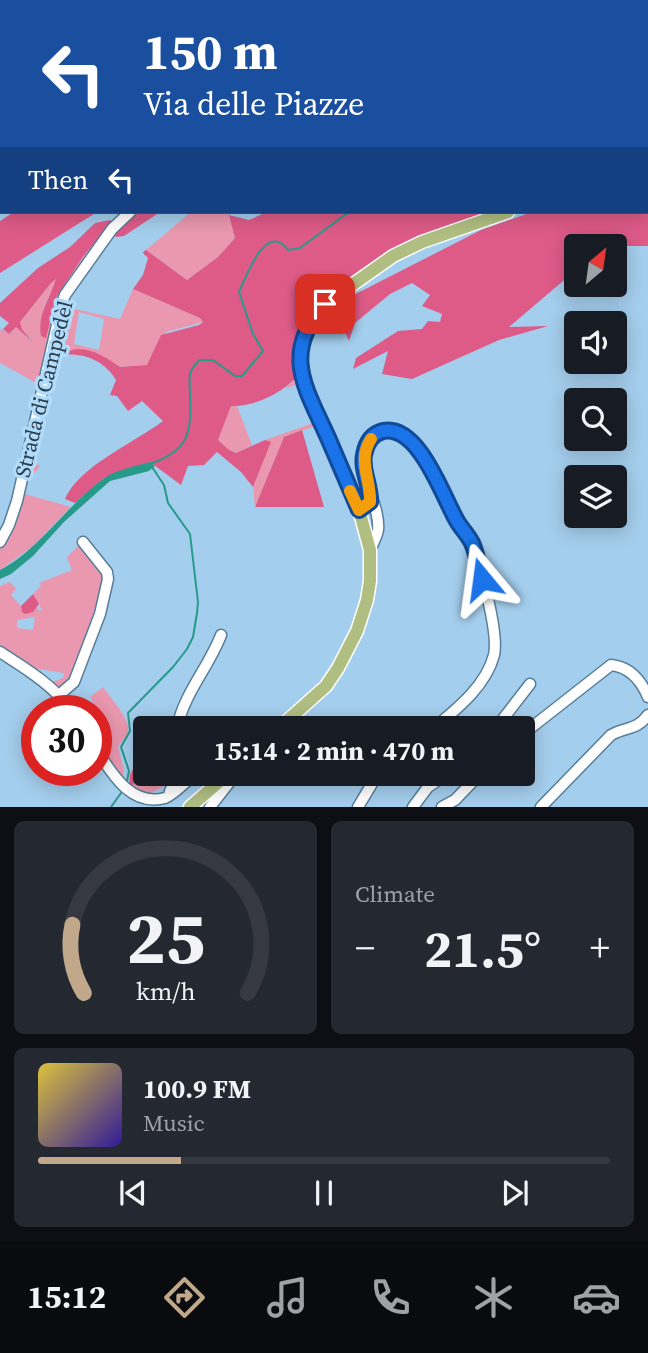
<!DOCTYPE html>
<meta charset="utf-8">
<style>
:root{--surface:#171b24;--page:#242831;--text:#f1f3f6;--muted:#9ea1a6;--line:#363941;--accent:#c2a88b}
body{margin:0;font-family:"Source Serif 4",serif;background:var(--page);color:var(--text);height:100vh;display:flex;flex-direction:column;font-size:26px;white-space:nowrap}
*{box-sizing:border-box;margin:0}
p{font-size:23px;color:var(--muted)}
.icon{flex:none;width:38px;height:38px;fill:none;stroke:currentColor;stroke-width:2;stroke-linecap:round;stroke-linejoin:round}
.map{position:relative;height:807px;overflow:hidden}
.panel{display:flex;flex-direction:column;gap:14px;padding:14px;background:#0d0f14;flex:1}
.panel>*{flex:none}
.guide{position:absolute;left:0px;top:0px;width:649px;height:214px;box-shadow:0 4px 18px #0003;background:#1a4fa0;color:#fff;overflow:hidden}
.needle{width:46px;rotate:29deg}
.buttons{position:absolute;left:564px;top:234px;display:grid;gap:14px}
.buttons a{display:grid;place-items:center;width:63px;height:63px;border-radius:7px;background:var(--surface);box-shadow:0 4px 18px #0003;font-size:35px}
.speed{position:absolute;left:21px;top:695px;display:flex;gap:14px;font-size:35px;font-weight:700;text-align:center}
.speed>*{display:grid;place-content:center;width:91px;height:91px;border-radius:50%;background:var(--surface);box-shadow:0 4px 18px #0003;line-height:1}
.speed .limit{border:10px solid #d22;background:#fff;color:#111}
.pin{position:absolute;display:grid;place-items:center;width:60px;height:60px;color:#fff;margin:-30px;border-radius:14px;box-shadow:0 4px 10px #0006}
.me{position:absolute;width:77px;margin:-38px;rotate:344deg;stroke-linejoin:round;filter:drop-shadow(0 0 5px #0008)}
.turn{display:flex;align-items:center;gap:24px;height:147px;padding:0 28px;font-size:32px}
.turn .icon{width:91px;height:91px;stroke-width:2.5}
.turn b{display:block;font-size:49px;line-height:60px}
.then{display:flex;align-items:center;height:66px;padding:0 28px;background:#0003;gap:14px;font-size:26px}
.big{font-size:52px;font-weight:700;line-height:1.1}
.panel .tile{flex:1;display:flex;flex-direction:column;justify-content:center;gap:10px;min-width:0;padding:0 24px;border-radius:10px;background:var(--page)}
.panel .dial{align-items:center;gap:0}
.dial svg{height:182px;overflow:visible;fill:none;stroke:var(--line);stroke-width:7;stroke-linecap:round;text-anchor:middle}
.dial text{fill:var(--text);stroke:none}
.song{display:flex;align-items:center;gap:21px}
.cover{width:84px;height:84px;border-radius:10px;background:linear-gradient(135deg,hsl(50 70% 55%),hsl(250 70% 35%))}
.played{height:7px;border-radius:4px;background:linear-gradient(90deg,var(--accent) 25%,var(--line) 25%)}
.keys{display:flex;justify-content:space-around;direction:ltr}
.heat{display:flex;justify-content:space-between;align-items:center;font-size:38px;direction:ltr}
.panel .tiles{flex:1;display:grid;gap:14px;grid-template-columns:1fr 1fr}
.tile:last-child{grid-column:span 2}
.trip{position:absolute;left:133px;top:716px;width:402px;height:70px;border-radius:7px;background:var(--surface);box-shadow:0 4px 18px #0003;font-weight:700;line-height:70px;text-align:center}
.tabs{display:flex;height:112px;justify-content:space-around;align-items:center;background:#090b0e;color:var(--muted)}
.tabs .icon{width:49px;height:49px}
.tabs .selected{color:var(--accent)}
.tabs b{font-size:32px;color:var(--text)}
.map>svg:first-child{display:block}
.green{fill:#ea98af;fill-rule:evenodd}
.forest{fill:#de5b88}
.water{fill:#279a8a}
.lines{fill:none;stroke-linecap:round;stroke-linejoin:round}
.stream{stroke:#279a8a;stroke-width:2}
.minor-casing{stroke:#577e9a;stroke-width:13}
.major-casing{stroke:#fff;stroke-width:15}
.minor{stroke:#fff;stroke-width:10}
.major{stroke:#b0be82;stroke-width:12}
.route-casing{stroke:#114b97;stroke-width:18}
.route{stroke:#1a73e8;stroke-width:12}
.slow{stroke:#f59e0b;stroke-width:12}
.labels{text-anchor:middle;stroke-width:7;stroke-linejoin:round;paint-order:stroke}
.street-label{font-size:21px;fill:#2c3d4a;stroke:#b1dbfa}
</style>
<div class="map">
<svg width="648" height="807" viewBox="0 0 648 807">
<rect width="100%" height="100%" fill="#a4ceed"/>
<path class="green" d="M123,212L64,289L45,352L34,400L36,384L33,381L0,363V331L2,329L9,334L16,327L32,340L19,325L20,322L51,283L57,278C47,305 37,308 46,338L57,296L82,258Z
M191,212H234L229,215L235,238L218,257L187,280L146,250Z
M348,282L297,350L295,365L291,359C296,338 300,318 316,302L312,292L333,290Z
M133,289L200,318L203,322L166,332L147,365L120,367C99,353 78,344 54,355C61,343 65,332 62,318L70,308L120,319ZM79,312L104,319L99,350L74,344Z
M297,377L318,425L284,437L255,507L253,487L270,443L265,440L316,422L295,385L285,389Z
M231,406H237L252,445L236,453L229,450L218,440Z
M38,430L32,462L40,466L28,482L25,494L71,507L32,547L0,570V549L12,529Z
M80,544L103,570L105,582L73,678L59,688L52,682L63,678L64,673L32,668L0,647V586L10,582L16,589L11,595L21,606L22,612H33L37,607L39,611L42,610L33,594L41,586L39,583L72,570L67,557ZM35,617L33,630L17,628V620Z
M103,687C110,697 132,722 128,732C126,737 121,742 118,747L124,770L122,780L96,742V710H76L80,704L84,710L94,704L90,697Z
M145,757V774H177L172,782L145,796L129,786L133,784Z"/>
<path class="forest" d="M0,0H219V2H2L0,92Z
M648,190V246H625L614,249V247H576V270L509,327L548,326L499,340L412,379L382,374L388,351L353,369L356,358L398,331L422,329L428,321L440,322L442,314L422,306L430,295L412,283L390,294L355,323L349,341L341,323L323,330L340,302L481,230L532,212H648Z
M14,212H97L0,273V221Z
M136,212H160L124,236L116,237L114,234Z
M267,212H495L344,283L328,293L308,310L297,334L291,359L295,365L297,377C281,393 255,407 231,406L218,440L229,450L236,453L265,440L271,442L253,487L241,472L217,452L204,465L188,466L181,485L150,462L104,478L75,503L65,499C79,466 134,443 163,421L142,401L128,411L117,396L110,395L116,380C103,358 77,350 53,357C58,350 59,350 66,351C70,351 74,349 78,349C94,349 108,359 120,367L147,365L161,335L199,325L203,322L200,318L133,289L143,275L148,258L143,253L144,251L146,250L187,280L218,257L235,238L229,215L249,220Z
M110,220L112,222L82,258L57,296L46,338L41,336C37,314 50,299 56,279L51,283L20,322L22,329L33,342L16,327L9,334L3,329L9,323L0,316V303L38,268L70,247L95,223Z
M302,430L324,507H255L284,437Z
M33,594L39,604L33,612L25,614L22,612L21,606Z
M145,744V757L133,785L129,786L130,775Z"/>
<path class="water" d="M150,462L155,466L149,471L110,481L64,522L33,556L11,574L0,579V570C39,550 67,505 103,479C115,470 136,466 150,462Z"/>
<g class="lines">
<path class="stream" d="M150,464C190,450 191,433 190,396C190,389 189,380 190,374C191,369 196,364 199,360H213L235,376H242L263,351L253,334L239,292C246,277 266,220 288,250L300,248L349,212
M127,781L129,771L121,747L130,731L128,713L173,667L187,649L193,637L197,613L198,602L190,534L168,503L164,485L152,467
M111,807L121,793"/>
<defs>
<path id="minor" d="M505,0L506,2
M226,2L227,0
M0,542L9,525L17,501L62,303L65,295L112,229L130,212
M370,550C373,544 377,536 378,530C381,502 349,462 372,437C406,401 445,499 456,519C461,528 469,536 473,546C481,569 499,633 494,655C486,686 457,709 434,728
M0,652C26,669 52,684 71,710
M59,695L74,682L100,614L108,579L107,572L83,542
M177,728C184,693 209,667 221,635
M496,728L530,684
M523,734L611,665C630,667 641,680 648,697
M96,749C111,772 130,807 165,798C176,793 186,781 195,774
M170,791L179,774
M210,807L236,774
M358,807L373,782L380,774
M413,807L428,787L447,774
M442,807L455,800L480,774
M541,807L611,735C627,726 636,731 648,715"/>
<path id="major" d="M279,728L326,686L338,668L357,631L367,600L370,581V550L361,517L302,380L301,352L308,328L325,304L393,256L422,242L508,212
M190,807L228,774"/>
</defs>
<use href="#minor" class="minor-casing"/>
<use href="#major" class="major-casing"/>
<use href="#minor" class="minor"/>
<use href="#major" class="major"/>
</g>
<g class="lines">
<defs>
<path id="route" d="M325,304C280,354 306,388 329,440C339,463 349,487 359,510L370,502C371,486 361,470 364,455C366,444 371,434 383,431C419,424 443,497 457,521C461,528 468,535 472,543C477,554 479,568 482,579"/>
</defs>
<use href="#route" class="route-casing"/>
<use href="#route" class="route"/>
<path class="slow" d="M350,491L359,510L370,502C371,479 357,460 371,439"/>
</g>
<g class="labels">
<g class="street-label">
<text transform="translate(44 389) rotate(-76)" y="7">Strada di Campedèl</text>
</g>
</g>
</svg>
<div class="buttons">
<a><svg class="needle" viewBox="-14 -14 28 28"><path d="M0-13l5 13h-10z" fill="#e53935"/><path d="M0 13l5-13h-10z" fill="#9ea1a6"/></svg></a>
<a><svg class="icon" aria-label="sound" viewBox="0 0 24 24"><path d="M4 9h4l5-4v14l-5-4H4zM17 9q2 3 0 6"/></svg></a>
<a><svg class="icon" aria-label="search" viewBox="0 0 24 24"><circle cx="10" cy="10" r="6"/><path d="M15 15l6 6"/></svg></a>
<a><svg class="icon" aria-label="layers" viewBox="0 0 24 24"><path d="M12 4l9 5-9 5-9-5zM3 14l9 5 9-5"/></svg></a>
</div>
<div class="speed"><div class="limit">30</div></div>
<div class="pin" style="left:325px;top:304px;background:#d93025"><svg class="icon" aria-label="arrive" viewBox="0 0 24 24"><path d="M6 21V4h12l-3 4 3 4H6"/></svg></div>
<svg class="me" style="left:482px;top:579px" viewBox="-20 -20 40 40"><path d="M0-17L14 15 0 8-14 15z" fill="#1a73e8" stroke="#fff" stroke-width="4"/></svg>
<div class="trip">15:14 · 2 min · 470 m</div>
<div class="guide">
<div class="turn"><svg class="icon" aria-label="left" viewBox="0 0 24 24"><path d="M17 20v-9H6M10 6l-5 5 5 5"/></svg><div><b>150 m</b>Via delle Piazze</div></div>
<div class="then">Then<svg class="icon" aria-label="left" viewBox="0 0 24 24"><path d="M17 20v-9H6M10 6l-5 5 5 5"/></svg></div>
</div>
</div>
<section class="panel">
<div class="tiles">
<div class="tile dial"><svg viewBox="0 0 100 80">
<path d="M14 69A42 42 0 1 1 86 69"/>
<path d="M14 69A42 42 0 0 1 9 39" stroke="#c2a88b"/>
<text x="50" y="56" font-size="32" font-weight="700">25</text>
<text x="50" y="72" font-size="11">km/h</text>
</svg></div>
<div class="tile"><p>Climate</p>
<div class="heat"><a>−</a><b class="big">21.5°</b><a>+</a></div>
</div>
<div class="tile">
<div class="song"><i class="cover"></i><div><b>100.9 FM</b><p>Music</p></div></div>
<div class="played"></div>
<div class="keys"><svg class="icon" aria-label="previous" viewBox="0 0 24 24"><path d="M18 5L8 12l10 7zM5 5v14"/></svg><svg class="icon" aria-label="pause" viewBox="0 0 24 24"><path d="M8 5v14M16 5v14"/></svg><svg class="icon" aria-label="next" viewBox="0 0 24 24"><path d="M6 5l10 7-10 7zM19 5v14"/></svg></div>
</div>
</div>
</section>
<nav class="tabs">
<b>15:12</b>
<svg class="icon selected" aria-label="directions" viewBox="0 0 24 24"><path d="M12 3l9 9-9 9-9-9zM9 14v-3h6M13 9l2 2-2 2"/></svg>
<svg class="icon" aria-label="music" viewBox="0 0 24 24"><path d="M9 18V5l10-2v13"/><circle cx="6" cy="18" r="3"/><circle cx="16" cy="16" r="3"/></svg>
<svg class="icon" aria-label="phone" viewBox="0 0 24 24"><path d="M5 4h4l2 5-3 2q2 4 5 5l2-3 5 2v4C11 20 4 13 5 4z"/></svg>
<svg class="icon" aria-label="climate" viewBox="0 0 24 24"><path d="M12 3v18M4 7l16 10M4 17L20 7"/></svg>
<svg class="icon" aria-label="car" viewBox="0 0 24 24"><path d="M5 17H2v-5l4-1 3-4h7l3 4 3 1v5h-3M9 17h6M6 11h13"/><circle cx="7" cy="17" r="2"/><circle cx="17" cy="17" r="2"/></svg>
</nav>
